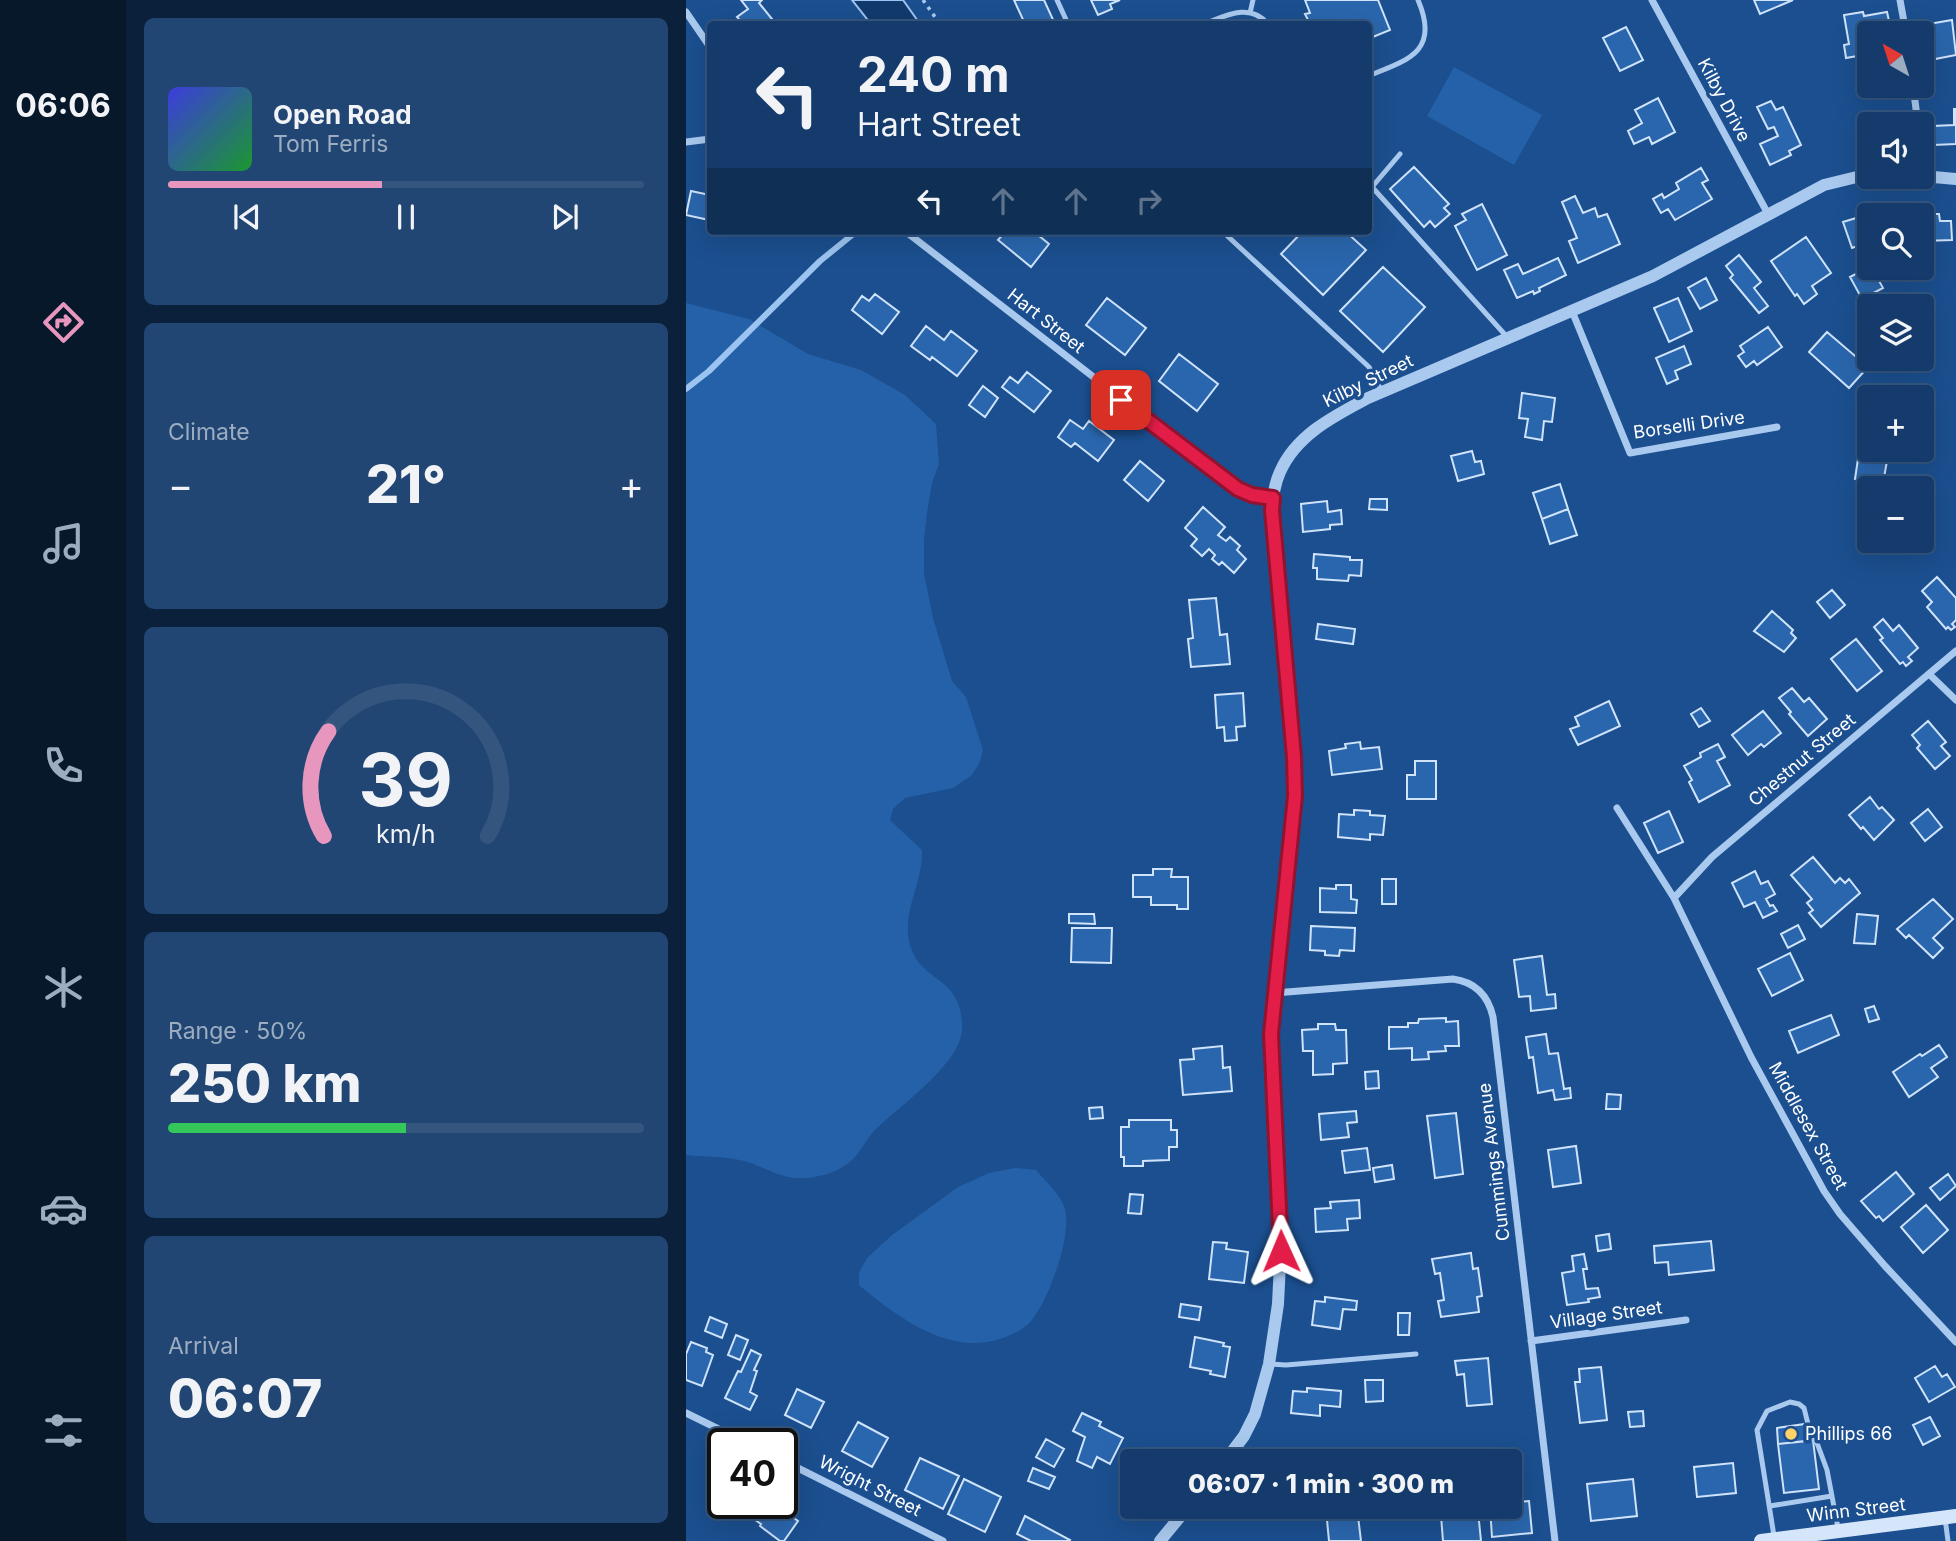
<!DOCTYPE html>
<meta charset="utf-8">
<style>
:root{--surface:#143b6b;--page:#214673;--text:#f1f3f6;--muted:#9dadc1;--line:#33557e;--accent:#e797bd}
body{margin:0;font-family:Inter,sans-serif;background:var(--page);color:var(--text);height:100vh;display:flex;flex-direction:column;font-size:26px;white-space:nowrap}
*{box-sizing:border-box;margin:0}
p{font-size:23px;color:var(--muted)}
.icon{flex:none;width:38px;height:38px;fill:none;stroke:currentColor;stroke-width:2;stroke-linecap:round;stroke-linejoin:round}
.map{position:relative;flex:1;overflow:hidden}
.side{display:flex;flex-direction:column;gap:18px;padding:18px;background:#0b203b;width:560px}
.side>*{flex:none}
.guide{position:absolute;left:21px;top:21px;width:665px;height:214px;border-radius:7px;box-shadow:0 7px 28px #0002,0 0 0 2px var(--line);background:#143b6b;color:var(--text);overflow:hidden}
.needle{width:46px;rotate:321deg}
.fabs{position:absolute;left:1171px;top:21px;display:grid;gap:14px}
.fabs a{display:grid;place-items:center;width:77px;height:77px;border-radius:7px;background:var(--surface);box-shadow:0 7px 28px #0002,0 0 0 2px var(--line);font-size:35px}
.speed{position:absolute;left:21px;top:1428px;display:flex;gap:14px;font-size:35px;font-weight:700;text-align:center}
.speed>*{display:grid;place-content:center;width:91px;height:91px;border-radius:50%;background:var(--surface);box-shadow:0 7px 28px #0002,0 0 0 2px var(--line);line-height:1}
.speed .limit{border:4px solid #111;border-radius:10px;background:#fff;color:#111}
.pin{position:absolute;display:grid;place-items:center;width:60px;height:60px;color:#fff;margin:-30px;border-radius:14px;box-shadow:0 4px 10px #0006}
.me{position:absolute;width:77px;margin:-38px;rotate:359deg;stroke-linejoin:round;filter:drop-shadow(0 0 5px #0008)}
.turn{display:flex;align-items:center;gap:24px;height:147px;padding:0 35px;font-size:32px}
.turn .icon{width:91px;height:91px;stroke-width:2.5}
.turn b{display:block;font-size:49px;line-height:60px}
.lanes{display:flex;align-items:center;height:66px;padding:0 35px;background:#0003;justify-content:center;gap:35px;direction:ltr}
.lanes .off{opacity:.35}
.big{font-size:52px;font-weight:800;line-height:1.1}
.side .widget{flex:1;display:flex;flex-direction:column;justify-content:center;gap:10px;min-width:0;padding:0 24px;border-radius:10px;background:var(--page)}
.side .dial{align-items:center;gap:0}
.dial svg{height:182px;overflow:visible;fill:none;stroke:var(--line);stroke-width:7;stroke-linecap:round;text-anchor:middle}
.dial text{fill:var(--text);stroke:none}
.song{display:flex;align-items:center;gap:21px}
.cover{width:84px;height:84px;border-radius:10px;background:linear-gradient(135deg,hsl(240 70% 55%),hsl(130 70% 35%))}
.played{height:7px;border-radius:4px;background:linear-gradient(90deg,var(--accent) 45%,var(--line) 45%)}
.keys{display:flex;justify-content:space-around;direction:ltr}
.heat{display:flex;justify-content:space-between;align-items:center;font-size:38px;direction:ltr}
.charge{height:10px;border-radius:5px;background:linear-gradient(90deg,#34c759 50%,var(--line) 0)}
.trip{position:absolute;left:434px;top:1449px;width:402px;height:70px;border-radius:7px;background:var(--surface);box-shadow:0 7px 28px #0002,0 0 0 2px var(--line);font-weight:800;line-height:70px;text-align:center}
main{display:flex;flex:1;min-height:0}
.menu{display:flex;flex-direction:column;width:126px;justify-content:space-around;align-items:center;background:#08182b;color:var(--muted)}
.menu .icon{width:49px;height:49px}
.menu .current{color:var(--accent)}
.menu b{font-size:32px;color:var(--text)}
.map>svg:first-child{display:block}
.green{fill:#2461a8}
.water{fill:#123a6d;stroke:#9cc4f0;stroke-width:2}
.lines{fill:none;stroke-linecap:round;stroke-linejoin:round}
.stream{stroke:#9cc4f0;stroke-width:6}
.building{fill:#2a66ad;stroke:#cfe3fa;stroke-width:2}
.path{stroke:#a9c9ee;stroke-width:3.5;stroke-dasharray:3.5 5;stroke-linecap:butt}
.service{stroke:#a9c9ee;stroke-width:5}
.minor{stroke:#a9c9ee;stroke-width:7}
.tertiary{stroke:#a9c9ee;stroke-width:12}
.secondary{stroke:#d6e6fa;stroke-width:14}
.route-casing{stroke:#92132f;stroke-width:18}
.route{stroke:#e11d48;stroke-width:12}
.poi-dot{fill:#ffd166;stroke:#1b4f8f;stroke-width:2.5}
.labels{text-anchor:middle;stroke-width:7;stroke-linejoin:round;paint-order:stroke}
.street-label{font-size:18px;fill:#fff;stroke:#1b4f8f}
.poi-label{font-size:18px;fill:#fff;stroke:#1b4f8f;text-anchor:start}
</style>
<main>
<nav class="menu">
<b>06:06</b>
<svg class="icon current" aria-label="directions" viewBox="0 0 24 24"><path d="M12 3l9 9-9 9-9-9zM9 14v-3h6M13 9l2 2-2 2"/></svg>
<svg class="icon" aria-label="music" viewBox="0 0 24 24"><path d="M9 18V5l10-2v13"/><circle cx="6" cy="18" r="3"/><circle cx="16" cy="16" r="3"/></svg>
<svg class="icon" aria-label="phone" viewBox="0 0 24 24"><path d="M5 4h4l2 5-3 2q2 4 5 5l2-3 5 2v4C11 20 4 13 5 4z"/></svg>
<svg class="icon" aria-label="climate" viewBox="0 0 24 24"><path d="M12 3v18M4 7l16 10M4 17L20 7"/></svg>
<svg class="icon" aria-label="car" viewBox="0 0 24 24"><path d="M5 17H2v-5l4-1 3-4h7l3 4 3 1v5h-3M9 17h6M6 11h13"/><circle cx="7" cy="17" r="2"/><circle cx="17" cy="17" r="2"/></svg>
<svg class="icon" aria-label="filters" viewBox="0 0 24 24"><path d="M4 7h16M4 17h16"/><circle cx="9" cy="7" r="2"/><circle cx="15" cy="17" r="2"/></svg>
</nav>
<section class="side">
<div class="widget">
<div class="song"><i class="cover"></i><div><b>Open Road</b><p>Tom Ferris</p></div></div>
<div class="played"></div>
<div class="keys"><svg class="icon" aria-label="previous" viewBox="0 0 24 24"><path d="M18 5L8 12l10 7zM5 5v14"/></svg><svg class="icon" aria-label="pause" viewBox="0 0 24 24"><path d="M8 5v14M16 5v14"/></svg><svg class="icon" aria-label="next" viewBox="0 0 24 24"><path d="M6 5l10 7-10 7zM19 5v14"/></svg></div>
</div>
<div class="widget"><p>Climate</p>
<div class="heat"><a>−</a><b class="big">21°</b><a>+</a></div>
</div>
<div class="widget dial"><svg viewBox="0 0 100 80">
<path d="M14 69A42 42 0 1 1 86 69"/>
<path d="M14 69A42 42 0 0 1 16 23" stroke="#e797bd"/>
<text x="50" y="56" font-size="32" font-weight="700">39</text>
<text x="50" y="72" font-size="11">km/h</text>
</svg></div>
<div class="widget"><p>Range · 50%</p><b class="big">250 km</b><div class="charge"></div></div>
<div class="widget"><p>Arrival</p><b class="big">06:07</b></div>
</section>
<div class="map">
<svg width="1270" height="1541" viewBox="0 0 1270 1541">
<rect width="100%" height="100%" fill="#1b4f8f"/>
<path class="green" d="M768,67L856,115L828,165L741,116Z
M0,303L63,319L122,354L175,370L219,395L250,424L253,464L246,483L241,513L238,540V574L247,618L266,681L280,697L297,750L294,762L286,775L267,788L219,798L207,809L204,820L236,850C238,883 213,914 225,948C237,984 278,976 276,1030C274,1064 213,1107 190,1129C181,1138 176,1150 167,1159C155,1171 136,1177 119,1178C95,1180 80,1167 58,1161C39,1156 19,1157 0,1155Z
M329,1168L350,1170C360,1182 375,1195 379,1209C386,1236 363,1300 345,1321C333,1335 305,1344 286,1343C244,1342 204,1311 173,1285V1273L181,1258L206,1235L272,1187L303,1173Z"/>
<path class="water" d="M166,0H217L234,24H185Z"/>
<g class="lines">
<path class="stream" d="M0,389L23,371L134,261L171,231"/>
</g>
<path class="building" d="M55,0H76L73,3L90,24H57L51,17L62,9Z
M328,0H358L369,24H339Z
M405,0H434L424,4L426,9L412,15Z
M619,0H692L704,30L682,39V24H624L619,14L624,13Z
M1068,0H1107L1074,14Z
M1177,12L1178,16L1201,12L1205,30L1181,34L1183,43L1175,44L1177,55L1160,58L1158,45L1163,44L1158,15Z
M1266,20L1270,55L1244,60L1237,25Z
M940,27L957,60L934,71L917,38Z
M972,98L989,132L966,144L963,137L948,144L942,131L956,123L949,110Z
M1085,101L1090,110L1097,107L1115,145L1103,151L1105,155L1084,165L1074,144L1092,136L1088,127L1082,129L1071,107Z
M1268,109H1270V144L1247,145V126L1268,125Z
M728,167L763,204L758,208L764,214L749,227L744,221L738,227L704,189Z
M1015,168L1022,180L1016,183L1026,199L989,220L982,209L975,213L967,199L976,194L978,198L993,189L990,183Z
M5,191L24,195L23,220L0,215Z
M889,196L897,213L909,208L912,217L921,214L934,244L892,263L883,241L891,238L876,202Z
M796,204L821,255L791,270L769,226L780,220L776,214Z
M1226,204L1227,215H1209V205Z
M1190,212L1191,215H1183V242L1166,248L1157,222Z
M1240,214H1253L1254,221H1265L1266,240L1236,241V221H1241Z
M320,231H347L363,244L345,267L312,240Z
M617,231H659L680,250L637,295L595,254Z
M1120,237L1145,273L1126,286L1131,294L1118,304L1111,294L1109,296L1085,261Z
M1053,255L1075,282L1068,288L1082,306L1073,313L1044,278L1047,275L1040,266Z
M872,258L880,275L853,288L854,291L848,294L847,291L831,298L818,270L832,264L837,274Z
M697,267L739,307L697,352L654,311Z
M1183,267L1186,268L1197,288L1176,299L1164,277Z
M1020,278L1031,300L1014,309L1002,288Z
M189,294L213,312L196,334L166,310L176,296L183,301Z
M421,298L460,328L439,355L400,325Z
M992,298L1006,331L983,342L968,308Z
M1236,325H1242V351H1236Z
M240,326L258,340L265,331L291,351L271,376L246,357L244,360L225,346Z
M1082,327L1096,347L1071,365L1068,361L1060,367L1052,356L1058,352L1054,346Z
M1141,332L1182,367L1163,388L1123,352Z
M998,346L1005,364L989,371L992,379L981,384L970,358Z
M493,354L532,384L511,411L473,381Z
M341,372L365,391L348,412L316,387L324,377L332,383Z
M297,386L312,398L299,417L283,405Z
M836,393L869,398L866,422L858,421L856,440L839,437L842,419L833,418Z
M384,420L397,429L403,421L428,440L412,461L389,443L385,447L372,437Z
M1177,425L1183,426V450H1203L1197,483L1169,479Z
M786,451L789,462L795,461L798,474L772,481L765,456Z
M454,461L478,481L462,501L438,480Z
M874,484L882,509L856,519L847,493Z
M684,499H701V510L683,509Z
M641,501L642,512L655,510L656,524L644,525V529L617,532L615,504Z
M517,507L539,527L532,535L540,541L544,537L554,546L551,550L560,559L548,573L536,562L533,565L526,559L529,555L523,549L516,556L505,546L511,539L499,528Z
M882,509L891,535L864,544L856,519Z
M628,554L664,557V560H676L675,576L663,575L662,581L631,579V568H627Z
M1251,577L1270,598V620L1266,624L1269,627L1265,630L1262,627L1260,629L1241,607L1246,602L1236,591Z
M1146,590L1159,605L1144,618L1131,602Z
M530,598L534,635L541,634L544,664L505,667L502,639L507,638L503,600Z
M1086,611L1107,630L1105,633L1110,638L1098,652L1068,631Z
M1197,619L1207,631L1213,625L1232,648L1222,657L1226,661L1220,666L1217,662L1214,664L1194,640L1197,638L1188,627Z
M632,624L669,629L667,644L630,639Z
M1170,639L1196,671L1171,691L1145,659Z
M1106,688L1118,702L1123,698L1141,719L1122,736L1103,714L1105,712L1093,698Z
M557,693L559,726L550,727L551,740L539,741L538,727L531,728L529,695Z
M923,701L934,726L892,745L884,729L893,726L889,717Z
M1015,708L1024,721L1013,727L1005,714Z
M1077,711L1095,733L1078,747L1075,744L1062,755L1046,735Z
M1242,721L1260,742L1255,746L1264,756L1249,769L1231,748L1234,745L1226,735Z
M674,742L675,749L693,747L696,769L646,775L643,751L660,748L659,744Z
M1032,744L1039,757L1031,761L1044,785L1013,802L1003,782L1006,780L998,766L1015,757L1014,753Z
M729,761H750V799H721V775H729Z
M1184,797L1193,809L1196,807L1208,820L1188,840L1177,827L1175,829L1163,815Z
M1242,809L1256,827L1239,841L1225,823Z
M668,810L684,811V815L699,816L697,835L684,834V840L652,837L653,814L668,815Z
M983,811L997,842L972,853L958,823Z
M1127,857L1149,883L1154,878L1159,883L1163,879L1174,893L1135,927L1123,913L1127,910L1121,903L1126,899L1105,875Z
M467,869H486L485,877H502V909H491V905H465V897H447V875H467Z
M1069,871L1075,884L1082,881L1089,894L1080,899L1084,906L1087,905L1091,911L1077,918L1069,902L1058,907L1046,883Z
M696,879H710V904H696Z
M650,885H665V899L671,900L670,913L634,912V888L650,889Z
M1247,899L1267,919L1247,938L1257,948L1247,958L1223,935L1220,938L1211,929Z
M383,914H408L409,924L383,923Z
M1171,914L1192,916L1189,944L1168,943Z
M1112,925L1119,939L1102,948L1095,934Z
M625,926L669,928L668,951L654,950L653,956L639,955V951L624,950Z
M386,928H426L425,963L385,962Z
M1104,953L1117,980L1086,996L1072,969Z
M856,956L861,995L869,994L870,1008L845,1011L844,996L833,997L828,960Z
M1188,1006L1193,1019L1183,1022L1179,1009Z
M1145,1015L1153,1035L1112,1053L1103,1031Z
M760,1018V1022L772,1021L773,1046H759L760,1051L742,1052L743,1059L726,1060V1048L703,1049V1027H722V1023H732L733,1019Z
M632,1024H649L650,1030H660L661,1063L647,1064V1074L627,1075V1051H617L616,1030L632,1029Z
M860,1034L863,1054L872,1053L878,1089L884,1088L885,1098L869,1100L867,1090L852,1093L847,1057L843,1058L840,1037Z
M1253,1045L1261,1057L1245,1068L1252,1077L1223,1097L1207,1072L1234,1054L1236,1056Z
M536,1046L537,1068L544,1067L546,1091L497,1095L494,1060L508,1059L507,1049Z
M692,1071L693,1088L680,1089L679,1072Z
M921,1094L935,1095L934,1109H920Z
M416,1107L417,1118L404,1119L403,1108Z
M670,1111L671,1122L661,1123L663,1137L635,1140L633,1114Z
M770,1113L777,1174L749,1178L741,1116Z
M443,1120H485V1130H491V1147H483V1160L457,1161V1166H438V1157H435V1127H443Z
M890,1146L895,1183L867,1187L862,1150Z
M681,1148L684,1170L659,1173L656,1151Z
M706,1165L708,1179L689,1182L687,1168Z
M1210,1172L1228,1194L1197,1221L1193,1216L1190,1218L1175,1201Z
M1262,1174L1270,1186L1254,1200L1244,1188Z
M444,1194L457,1195L455,1214L442,1213Z
M673,1200L674,1218L661,1219L662,1230L630,1232L629,1209L645,1208L644,1202Z
M1240,1205L1262,1230L1237,1253L1215,1227Z
M923,1234L925,1249L912,1251L910,1236Z
M1025,1241L1028,1270L983,1275L982,1262L969,1263L968,1246Z
M527,1242L541,1243L540,1249L562,1252L558,1283L523,1279Z
M785,1253L787,1269L792,1268L796,1296L791,1297L793,1312L755,1317L752,1301L758,1300L754,1273L749,1274L746,1259Z
M898,1254L901,1269H897L900,1289L912,1288L914,1297L902,1299L903,1302L881,1305L876,1273L888,1271L886,1256Z
M639,1297L671,1301L670,1310L657,1309L654,1329L626,1325L629,1301L639,1302Z
M495,1304L515,1307L513,1320L493,1317Z
M712,1313H724L723,1335H712Z
M24,1317L41,1324L36,1338L19,1331Z
M50,1335L62,1340L54,1360L42,1355Z
M509,1337L538,1343L537,1346L544,1347L539,1377L524,1374L525,1371L504,1367Z
M5,1342L21,1348L20,1352L27,1355L16,1386L0,1380V1354Z
M65,1350L75,1355L68,1370L71,1371L64,1392L71,1396L64,1410L39,1398L52,1371L55,1372Z
M802,1358L806,1404L781,1406L778,1374L771,1375L769,1361Z
M1249,1366L1256,1377L1261,1374L1269,1387L1243,1402L1229,1378Z
M915,1367L921,1420L894,1423L889,1382H894L893,1369Z
M679,1380H697V1401L680,1402Z
M621,1388L655,1391L654,1407L634,1405V1416L605,1413L607,1391L621,1392Z
M111,1389L138,1402L125,1428L99,1415Z
M957,1411L958,1426L944,1427L942,1412Z
M396,1413L415,1422L413,1426L437,1438L424,1464L411,1457L406,1468L391,1461L399,1437L387,1431Z
M1244,1417L1254,1436L1237,1445L1227,1425Z
M172,1422L202,1438L186,1467L156,1451Z
M1119,1424L1121,1441L1092,1444L1091,1428Z
M360,1439L378,1449L368,1467L350,1457Z
M1127,1440L1133,1489L1098,1493L1092,1444Z
M234,1458L273,1476L257,1509L219,1490Z
M1047,1463L1050,1493L1011,1497L1008,1467Z
M347,1468L369,1477L363,1489L342,1481Z
M37,1471V1500L24,1492Z
M278,1479L315,1497L299,1532L262,1514Z
M947,1479L951,1516L905,1521L901,1484Z
M843,1501L846,1533L806,1537L804,1507H824V1503Z
M71,1503H81L85,1506L87,1503L112,1521L98,1541H94L74,1526L75,1524L62,1515Z
M757,1507H786V1512L792,1511L795,1541H757L755,1516H758Z
M339,1516L384,1540L383,1541H345L331,1534Z
M672,1516L675,1541H643L641,1520Z"/>
<g class="lines">
<path class="path" d="M237,0L254,24"/>
<path class="service" d="M371,0L382,24
M564,13L567,0
M518,24C539,16 564,2 582,24
M682,76C723,60 754,51 732,0
M714,154L686,187L822,338
M536,231L683,367L696,392
M583,1364L600,1365L730,1354
M1084,1506L1146,1496
M1259,1518L1262,1541
M1088,1536L1071,1430L1081,1411L1104,1402L1113,1404L1118,1408L1125,1436L1131,1443L1141,1470L1152,1528"/>
<path class="minor" d="M966,0L1082,214
M1214,0L1220,33
M0,12L24,47
M1227,86L1232,124
M0,142L24,139
M1236,153L1239,176
M219,231L552,489L562,494L587,498
M886,311L944,453L1091,427
M1243,674L1270,700
M931,808L988,898L1065,1057L1138,1191L1154,1214L1199,1266L1270,1342
M988,898L1026,857L1270,651
M588,993L767,979C789,982 802,995 807,1017L869,1541
M845,1341L1000,1320
M0,1413L63,1444
M96,1460L257,1541"/>
<path class="tertiary" d="M1236,176L1270,179
M539,1461L558,1436L569,1414L583,1364L592,1304L595,1243L585,1034L609,796C608,727 600,657 595,588C592,551 578,507 594,472C610,435 648,416 682,398L967,276L1138,185L1183,174
M474,1541L502,1507"/>
<path class="secondary" d="M1075,1541L1270,1516"/>
</g>
<g class="lines">
<defs>
<path id="route" d="M435,400L552,489L566,495L587,498L586,510L608,757L609,796L585,1034L595,1251"/>
</defs>
<use href="#route" class="route-casing"/>
<use href="#route" class="route"/>
</g>
<circle class="poi-dot" cx="1105" cy="1434" r="7"/>
<g class="labels">
<g class="street-label">
<text transform="translate(1038 100) rotate(62)" y="6">Kilby Drive</text>
<text transform="translate(360 321) rotate(38)" y="6">Hart Street</text>
<text transform="translate(682 381) rotate(-26)" y="6">Kilby Street</text>
<text transform="translate(1003 425) rotate(-8)" y="6">Borselli Drive</text>
<text transform="translate(1116 760) rotate(-40)" y="6">Chestnut Street</text>
<text transform="translate(1122 1126) rotate(61)" y="6">Middlesex Street</text>
<text transform="translate(808 1162) rotate(-97)" y="6">Cummings Avenue</text>
<text transform="translate(920 1315) rotate(-8)" y="6">Village Street</text>
<text transform="translate(184 1486) rotate(27)" y="6">Wright Street</text>
<text transform="translate(1170 1510) rotate(-7)" y="6">Winn Street</text>
</g>
<g class="poi-label">
<text x="1119" y="1440">Phillips 66</text>
</g>
</g>
</svg>
<div class="fabs">
<a><svg class="needle" viewBox="-14 -14 28 28"><path d="M0-13l5 13h-10z" fill="#e53935"/><path d="M0 13l5-13h-10z" fill="#9dadc1"/></svg></a>
<a><svg class="icon" aria-label="sound" viewBox="0 0 24 24"><path d="M4 9h4l5-4v14l-5-4H4zM17 9q2 3 0 6"/></svg></a>
<a><svg class="icon" aria-label="search" viewBox="0 0 24 24"><circle cx="10" cy="10" r="6"/><path d="M15 15l6 6"/></svg></a>
<a><svg class="icon" aria-label="layers" viewBox="0 0 24 24"><path d="M12 4l9 5-9 5-9-5zM3 14l9 5 9-5"/></svg></a>
<a>+</a>
<a>−</a>
</div>
<div class="speed"><div class="limit">40</div></div>
<div class="pin" style="left:435px;top:400px;background:#d93025"><svg class="icon" aria-label="arrive" viewBox="0 0 24 24"><path d="M6 21V4h12l-3 4 3 4H6"/></svg></div>
<svg class="me" style="left:595px;top:1251px" viewBox="-20 -20 40 40"><path d="M0-17L14 15 0 8-14 15z" fill="#e11d48" stroke="#fff" stroke-width="4"/></svg>
<div class="trip">06:07 · 1 min · 300 m</div>
<div class="guide">
<div class="turn"><svg class="icon" aria-label="left" viewBox="0 0 24 24"><path d="M17 20v-9H6M10 6l-5 5 5 5"/></svg><div><b>240 m</b>Hart Street</div></div>
<div class="lanes"><svg class="icon" aria-label="left" viewBox="0 0 24 24"><path d="M17 20v-9H6M10 6l-5 5 5 5"/></svg><svg class="icon off" aria-label="ahead" viewBox="0 0 24 24"><path d="M12 20V5M6 11l6-6 6 6"/></svg><svg class="icon off" aria-label="ahead" viewBox="0 0 24 24"><path d="M12 20V5M6 11l6-6 6 6"/></svg><svg class="icon off" aria-label="right" viewBox="0 0 24 24"><path d="M7 20v-9h11M14 6l5 5-5 5"/></svg></div>
</div>
</div>
</main>
